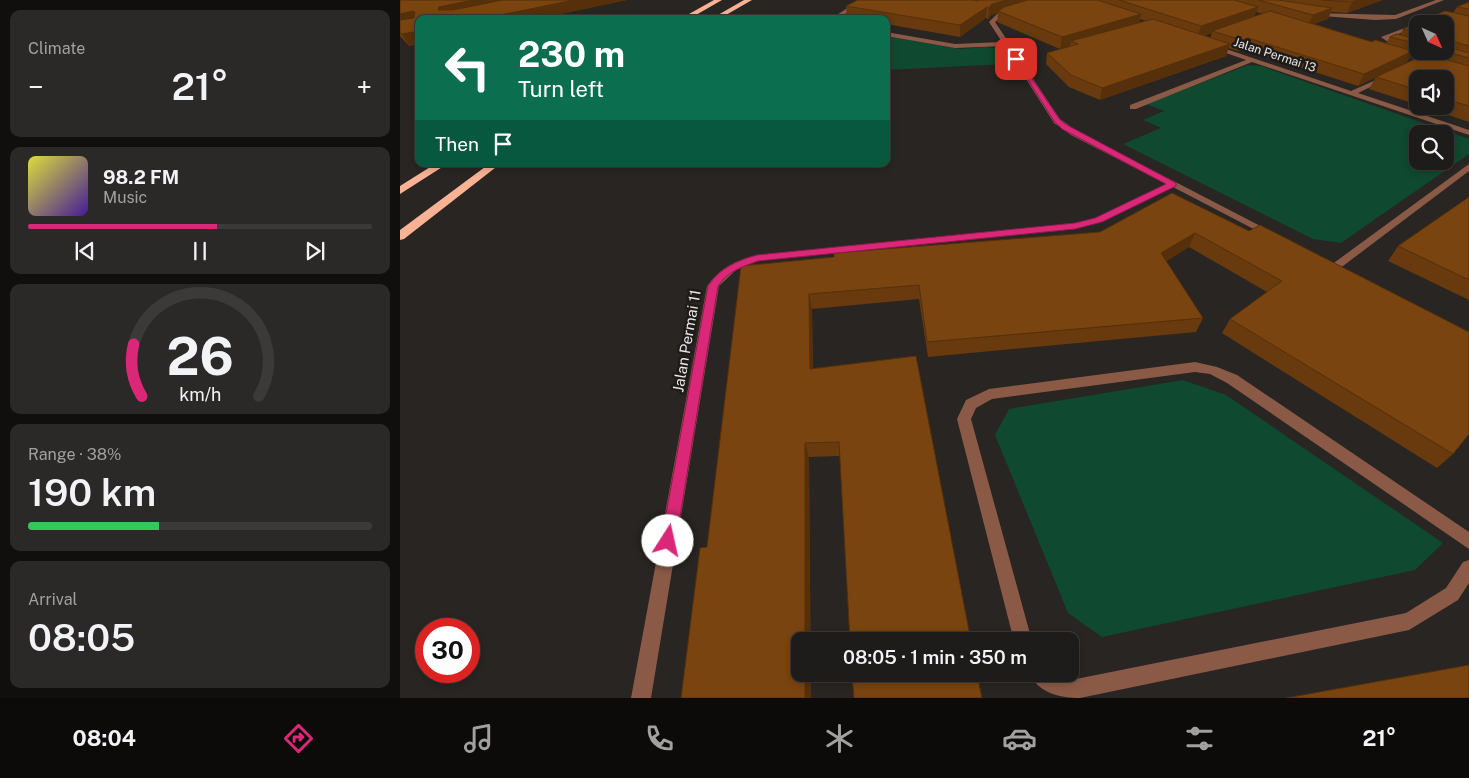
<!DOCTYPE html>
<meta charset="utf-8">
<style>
:root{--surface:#1e1c1a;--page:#2b2927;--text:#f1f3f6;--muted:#a1a1a2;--line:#3c3a39;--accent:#db2777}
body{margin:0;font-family:"Public Sans",sans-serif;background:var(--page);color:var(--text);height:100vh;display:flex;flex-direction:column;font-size:19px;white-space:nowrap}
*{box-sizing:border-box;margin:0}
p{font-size:16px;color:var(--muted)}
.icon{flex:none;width:28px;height:28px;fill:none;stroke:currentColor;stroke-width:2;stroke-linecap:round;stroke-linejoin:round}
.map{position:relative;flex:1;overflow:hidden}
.side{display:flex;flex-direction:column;gap:10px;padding:10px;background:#100f0e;width:400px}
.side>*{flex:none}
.guide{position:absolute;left:15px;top:15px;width:475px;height:152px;border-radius:10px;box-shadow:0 2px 8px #0003,0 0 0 1px var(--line);background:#0b6e4f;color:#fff;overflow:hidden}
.needle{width:32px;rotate:135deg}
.buttons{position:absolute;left:1009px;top:15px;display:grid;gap:10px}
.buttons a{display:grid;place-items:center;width:45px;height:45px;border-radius:10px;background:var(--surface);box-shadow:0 2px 8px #0003,0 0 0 1px var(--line);font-size:25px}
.speed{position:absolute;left:15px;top:618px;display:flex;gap:10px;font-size:25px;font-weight:700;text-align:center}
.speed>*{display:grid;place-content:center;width:65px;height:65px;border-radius:50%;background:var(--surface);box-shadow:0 2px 8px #0003,0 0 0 1px var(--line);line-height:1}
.speed .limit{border:8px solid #d22;background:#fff;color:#111}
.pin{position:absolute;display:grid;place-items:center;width:42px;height:42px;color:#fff;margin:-21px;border-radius:10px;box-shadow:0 2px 8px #0006}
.me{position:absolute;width:55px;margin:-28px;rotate:10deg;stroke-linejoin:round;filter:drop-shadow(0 0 4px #0008)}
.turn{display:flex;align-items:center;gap:18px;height:105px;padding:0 20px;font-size:22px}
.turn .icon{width:65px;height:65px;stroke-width:2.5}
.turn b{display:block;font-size:35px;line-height:42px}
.then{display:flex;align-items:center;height:48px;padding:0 20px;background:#0003;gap:10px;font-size:19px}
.big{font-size:38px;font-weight:600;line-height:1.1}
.side .card{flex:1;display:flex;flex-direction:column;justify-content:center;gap:8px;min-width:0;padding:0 18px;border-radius:10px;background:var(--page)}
.side .dial{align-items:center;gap:0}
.dial svg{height:130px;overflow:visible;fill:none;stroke:var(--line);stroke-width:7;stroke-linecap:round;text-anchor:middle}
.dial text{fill:var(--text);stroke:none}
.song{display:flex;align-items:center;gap:15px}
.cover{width:60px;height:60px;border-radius:8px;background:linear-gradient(135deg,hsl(60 70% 55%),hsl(260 70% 35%))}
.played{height:5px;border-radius:2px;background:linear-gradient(90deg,var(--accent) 55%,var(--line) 55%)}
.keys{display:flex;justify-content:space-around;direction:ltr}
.heat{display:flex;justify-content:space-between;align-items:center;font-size:28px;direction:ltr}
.charge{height:8px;border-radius:4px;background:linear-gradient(90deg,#34c759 38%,var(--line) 0)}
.trip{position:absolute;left:391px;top:632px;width:288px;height:50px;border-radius:10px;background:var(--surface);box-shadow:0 2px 8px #0003,0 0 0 1px var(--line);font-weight:600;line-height:50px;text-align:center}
.menu{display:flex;height:80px;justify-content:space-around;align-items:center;background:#0c0b0a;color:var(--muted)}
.menu .icon{width:35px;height:35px}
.menu .selected{color:var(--accent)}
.menu b{font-size:22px;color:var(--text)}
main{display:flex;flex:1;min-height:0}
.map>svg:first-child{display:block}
.green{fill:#0f492f;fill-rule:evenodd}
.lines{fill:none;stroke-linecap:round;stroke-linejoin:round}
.minor{fill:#8a5a47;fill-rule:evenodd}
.highway{fill:#fab295;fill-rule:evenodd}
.wall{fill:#683a0d;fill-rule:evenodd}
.shaded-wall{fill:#55300a}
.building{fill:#79440f;stroke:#55300a}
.route{fill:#db2777;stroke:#8e194d}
.labels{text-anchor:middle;stroke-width:5;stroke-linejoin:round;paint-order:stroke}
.far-street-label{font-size:12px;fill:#eae8e7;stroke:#1e1b19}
.street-label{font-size:15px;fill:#eae8e7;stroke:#1e1b19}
</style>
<main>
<section class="side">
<div class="card"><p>Climate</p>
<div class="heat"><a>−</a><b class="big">21°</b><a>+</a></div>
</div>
<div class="card">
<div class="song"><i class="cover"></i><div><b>98.2 FM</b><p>Music</p></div></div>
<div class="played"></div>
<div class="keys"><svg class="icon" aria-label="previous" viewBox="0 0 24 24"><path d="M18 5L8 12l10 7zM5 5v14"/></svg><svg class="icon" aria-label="pause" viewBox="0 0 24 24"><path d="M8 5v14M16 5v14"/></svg><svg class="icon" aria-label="next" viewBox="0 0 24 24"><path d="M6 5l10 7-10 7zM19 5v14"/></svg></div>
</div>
<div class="card dial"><svg viewBox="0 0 100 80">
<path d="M14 69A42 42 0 1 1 86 69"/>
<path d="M14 69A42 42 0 0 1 9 37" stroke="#db2777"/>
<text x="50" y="56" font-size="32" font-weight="700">26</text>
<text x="50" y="72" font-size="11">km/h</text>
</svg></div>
<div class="card"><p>Range · 38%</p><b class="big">190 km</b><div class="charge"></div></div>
<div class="card"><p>Arrival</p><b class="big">08:05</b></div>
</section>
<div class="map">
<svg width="1069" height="698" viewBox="0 0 1069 698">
<rect width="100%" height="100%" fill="#282522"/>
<path class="green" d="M486,36L560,49L586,47L599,49L607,64L486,70Z
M848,65L861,66L1069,139V154L941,243L913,239L723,144L761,128L743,120L764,111L746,104ZM1018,134H1045V161H1018Z
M783,380L826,395L1043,543L1015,570L702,637L668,613L595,435L609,409Z"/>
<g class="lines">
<path class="minor" d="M459,0H465L438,19H431Z
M1036,0H1044L996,19L975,20L909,15L912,13L995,15Z
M616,10V12L601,17L595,22L660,119L677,131L876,234L875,236H867L773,187L702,222L675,229L358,261L336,270L319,286L251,698H231L307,286C320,268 336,260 357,255L675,223L696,218L766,184L671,135L654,123L605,46L555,48L486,36V32L555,44L602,42L589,22L597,14Z
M1018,23L1020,24H1018V27L989,37L992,40V42H988L981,37Z
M811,44L951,91L985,76H989V78L958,93L1069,130V135L852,62L736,109H730V105L846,60L809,47Z
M1069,164V171L939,269H931L930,267L931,265Z
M795,362L817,367L837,375L1069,532V549L827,383L810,374L795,372L592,399L576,408L571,419L632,641H614L557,419L566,400L589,389Z
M1069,560V583L1058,600L1009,630L680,698C661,698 638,693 630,674H653L671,680L1006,613L1046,588L1063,562Z"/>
<path class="highway" d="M314,0H322L289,19H280Z
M344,0H352L319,19H311Z
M35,164H47L0,194V186Z
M89,164H100L4,239L0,240V230Z"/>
</g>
<path class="wall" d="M0,0H227L9,46L0,36Z
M458,0H983L947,13L931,12L928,19L914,24L972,42L975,40L986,43L990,37L996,34L1000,35L1003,29L1045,11L1053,13L1057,7L1069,2V122L1022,106H1045V79H1018V105L969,89L976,77L1019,58L1011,55L1007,62L958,86L844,49L838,51L828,48L826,56L700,100L669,87L646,64L647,53L670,46L660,49L597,22L598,13L591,15L588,19L586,18L560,37L486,24V19H457L447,17L446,6ZM856,12L864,14L854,17ZM740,19L746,21L739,23ZM1018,24H1045V51H1018ZM812,33L810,38L804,36Z
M1069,197V300L988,261L998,246Z
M849,231L1053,454L1037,468L822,333L830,319L867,292L789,247L766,261L803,318L796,332L528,357L519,299L412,309L413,369L516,356L439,456L409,457L411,698H281L307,547L341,266L700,232Z"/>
<path class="shaded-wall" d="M73,0H126L45,17L38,10L39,7Z
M174,0H227L137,19H81Z
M607,0H644L598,11V13L591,15L588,19L589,8L592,4Z
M957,0H983L947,13L952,2Z
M587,7L586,18L560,37V25Z
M858,7L854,18L812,31V33L797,38L801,26Z
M932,8L928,19L908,26L913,15Z
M13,11L19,21L0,26V14Z
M741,14L738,26L671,41L670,46L660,49L662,37Z
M19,31V43L9,46L2,34Z
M848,38L844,49L838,51L842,40Z
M830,44L826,56L700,100L702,88Z
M1013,51L1007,62L958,86L964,74Z
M795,233L789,247L756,268L761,253Z
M409,294L412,309L413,384L410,369Z
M405,443L409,457L410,641H405Z
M405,674H411V698H405Z"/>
<path class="building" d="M0,0H73L39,7L38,10H53L103,0H174L81,19H19V31L2,34L0,33V20L14,18L15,12L13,11L0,14Z
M458,0H573L578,1L579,0H607L592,4L589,8L587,7L560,25L446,6Z
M628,0H697L741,14L662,37L598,11L604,7Z
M719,0H834L858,7L801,26Z
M858,0H878L932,8L913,15Z
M922,0H957L952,2Z
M1069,2V9L1057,7Z
M870,11L972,42L975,40L1013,51L964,74L848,38L842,40L812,31Z
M1045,11L1069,16V46L1045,39V24H1018V32L1003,29Z
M753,19L830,44L702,88L671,75L647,53L678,44L671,41Z
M996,34L1018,39V44L990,37Z
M1045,46L1069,53V58L1043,51H1045Z
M1026,54L1069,66V106L1045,99V79H1018V90L976,77Z
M772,193L849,231L860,225L1069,332V434L1053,454L830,319L882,281L795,233L761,253L803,318L527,342L519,285L409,294L410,369L516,356L571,641H450L439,442L405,443V641H400V674H405V698H281L300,548L307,547L341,266L434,257V253L700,232Z
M1069,197V280L998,246Z
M1069,665V698H886Z
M452,674H577L582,698H454Z"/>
<path class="route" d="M614,58H618L660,120L667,125L776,183V186L702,222L675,229L358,261C342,267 328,271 318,286L276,541L274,546L268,548L263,546L261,541L308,286C320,268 336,261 357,255L675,223L695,218L766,184L662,129L654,121Z"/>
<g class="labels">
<g class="far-street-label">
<text transform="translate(875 55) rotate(18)" y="4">Jalan Permai 13</text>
</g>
<g class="street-label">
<text transform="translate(287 341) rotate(-80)" y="5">Jalan Permai 11</text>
</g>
</g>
</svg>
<div class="buttons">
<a><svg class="needle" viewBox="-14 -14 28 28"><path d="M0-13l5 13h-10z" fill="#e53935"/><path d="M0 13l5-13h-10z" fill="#a1a1a2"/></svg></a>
<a><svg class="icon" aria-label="sound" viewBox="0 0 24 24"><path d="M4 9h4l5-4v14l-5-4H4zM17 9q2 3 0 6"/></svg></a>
<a><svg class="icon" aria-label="search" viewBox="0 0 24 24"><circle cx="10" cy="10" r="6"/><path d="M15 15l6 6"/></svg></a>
</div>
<div class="speed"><div class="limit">30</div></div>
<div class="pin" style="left:616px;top:59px;background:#d93025"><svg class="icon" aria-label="arrive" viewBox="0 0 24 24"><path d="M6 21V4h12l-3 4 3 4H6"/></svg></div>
<svg class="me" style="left:268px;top:541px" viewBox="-20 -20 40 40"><circle r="19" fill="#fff"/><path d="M0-13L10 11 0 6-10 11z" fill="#db2777"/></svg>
<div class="trip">08:05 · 1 min · 350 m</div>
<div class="guide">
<div class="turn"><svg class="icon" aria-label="left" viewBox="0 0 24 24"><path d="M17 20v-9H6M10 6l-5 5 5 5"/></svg><div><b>230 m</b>Turn left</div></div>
<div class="then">Then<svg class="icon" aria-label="arrive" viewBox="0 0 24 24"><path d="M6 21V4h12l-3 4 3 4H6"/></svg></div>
</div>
</div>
</main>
<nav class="menu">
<b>08:04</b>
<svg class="icon selected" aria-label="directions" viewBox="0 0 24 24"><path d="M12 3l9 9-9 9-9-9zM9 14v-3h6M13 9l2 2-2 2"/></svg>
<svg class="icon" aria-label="music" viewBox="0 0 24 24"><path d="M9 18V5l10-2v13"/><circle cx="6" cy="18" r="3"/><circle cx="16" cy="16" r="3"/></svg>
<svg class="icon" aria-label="phone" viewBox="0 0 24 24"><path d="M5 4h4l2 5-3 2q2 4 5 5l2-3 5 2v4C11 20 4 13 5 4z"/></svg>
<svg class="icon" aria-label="climate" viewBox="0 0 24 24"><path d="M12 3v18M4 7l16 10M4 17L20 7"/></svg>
<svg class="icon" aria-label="car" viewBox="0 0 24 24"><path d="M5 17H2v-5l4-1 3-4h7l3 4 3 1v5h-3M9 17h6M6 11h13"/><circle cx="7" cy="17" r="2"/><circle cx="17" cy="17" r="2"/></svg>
<svg class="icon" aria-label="filters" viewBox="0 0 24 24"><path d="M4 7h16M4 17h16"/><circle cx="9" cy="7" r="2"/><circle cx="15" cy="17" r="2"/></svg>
<b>21°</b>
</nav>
